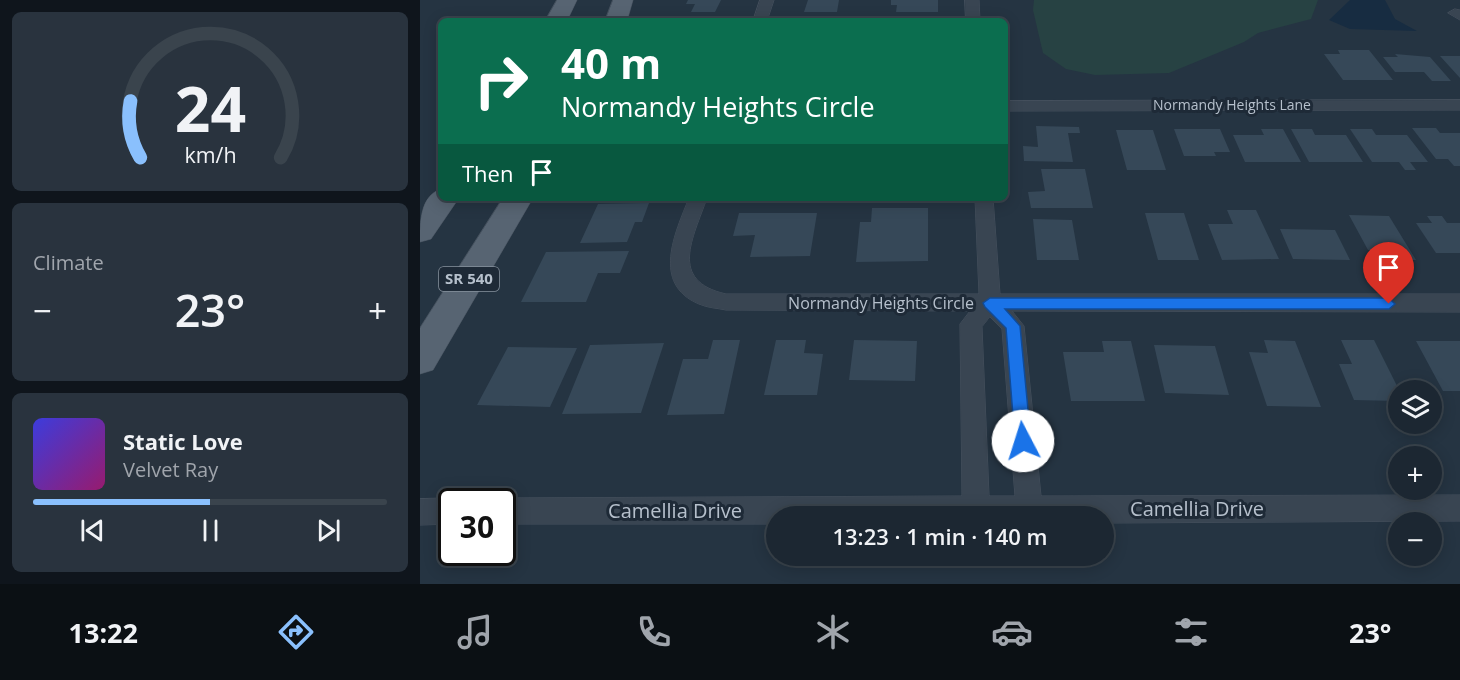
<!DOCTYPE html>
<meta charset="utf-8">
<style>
:root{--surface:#1c2732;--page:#29333e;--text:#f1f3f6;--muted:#a0a5ac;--line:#3a444d;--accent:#8ac0fd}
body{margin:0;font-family:"Open Sans",sans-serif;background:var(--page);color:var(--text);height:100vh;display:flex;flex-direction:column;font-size:22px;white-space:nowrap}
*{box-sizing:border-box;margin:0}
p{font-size:20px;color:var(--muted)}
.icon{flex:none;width:33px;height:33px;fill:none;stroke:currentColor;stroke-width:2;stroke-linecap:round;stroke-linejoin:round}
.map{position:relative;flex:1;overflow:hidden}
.drawer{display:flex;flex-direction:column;gap:12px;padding:12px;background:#0f151c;width:420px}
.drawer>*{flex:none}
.hud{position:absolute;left:18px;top:18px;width:570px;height:183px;border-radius:9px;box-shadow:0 3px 15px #0003,0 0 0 2px var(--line);background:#0b6e4f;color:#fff;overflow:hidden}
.fabs{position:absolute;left:968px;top:380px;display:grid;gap:12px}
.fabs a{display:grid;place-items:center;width:54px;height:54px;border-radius:50%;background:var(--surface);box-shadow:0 3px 15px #0003,0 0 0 2px var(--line);font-size:30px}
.speed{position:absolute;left:18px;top:488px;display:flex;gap:12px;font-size:30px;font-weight:700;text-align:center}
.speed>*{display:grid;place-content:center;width:78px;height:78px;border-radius:50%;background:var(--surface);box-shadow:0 3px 15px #0003,0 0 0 2px var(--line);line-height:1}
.speed .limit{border:3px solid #111;border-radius:9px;background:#fff;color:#111}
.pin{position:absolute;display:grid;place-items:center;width:51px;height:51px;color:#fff;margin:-62px -26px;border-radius:50% 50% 50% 0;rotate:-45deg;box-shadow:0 0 6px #0007}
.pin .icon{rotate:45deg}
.me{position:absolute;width:66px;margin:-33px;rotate:355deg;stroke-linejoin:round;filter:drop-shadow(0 0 4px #0008)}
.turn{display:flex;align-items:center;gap:21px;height:126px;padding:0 24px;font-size:27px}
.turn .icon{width:78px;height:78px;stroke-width:2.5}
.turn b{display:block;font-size:42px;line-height:51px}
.then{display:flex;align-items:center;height:57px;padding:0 24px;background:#0003;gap:12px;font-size:22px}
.big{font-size:45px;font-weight:600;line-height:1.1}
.drawer .card{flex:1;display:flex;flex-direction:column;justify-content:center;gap:9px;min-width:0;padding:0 21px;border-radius:9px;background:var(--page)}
.drawer .dial{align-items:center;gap:0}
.dial svg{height:156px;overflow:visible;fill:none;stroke:var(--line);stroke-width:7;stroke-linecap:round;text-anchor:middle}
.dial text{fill:var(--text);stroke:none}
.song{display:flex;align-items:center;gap:18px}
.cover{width:72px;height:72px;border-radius:9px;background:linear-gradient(135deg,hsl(240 70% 55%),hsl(320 70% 35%))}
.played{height:6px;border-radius:3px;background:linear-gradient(90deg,var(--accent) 50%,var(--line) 50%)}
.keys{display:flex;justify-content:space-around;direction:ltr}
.heat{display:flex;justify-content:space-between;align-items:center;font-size:33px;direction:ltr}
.trip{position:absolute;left:346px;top:506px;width:348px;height:60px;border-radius:30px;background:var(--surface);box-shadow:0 3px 15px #0003,0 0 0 2px var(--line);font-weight:600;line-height:60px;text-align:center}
.tab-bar{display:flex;height:96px;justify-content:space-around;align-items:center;background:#0b1014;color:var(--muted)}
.tab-bar .icon{width:42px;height:42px}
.tab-bar .selected{color:var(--accent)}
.tab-bar b{font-size:27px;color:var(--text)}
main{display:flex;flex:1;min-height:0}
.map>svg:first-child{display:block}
.green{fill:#274243}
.water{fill:#172c41}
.building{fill:#364858}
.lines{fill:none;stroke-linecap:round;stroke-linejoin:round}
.minor-casing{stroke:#46515e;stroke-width:1}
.primary-casing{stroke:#46515e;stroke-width:1}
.minor{fill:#394552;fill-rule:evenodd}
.primary{fill:#576472;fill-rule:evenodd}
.route{fill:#1a73e8;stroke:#114b97;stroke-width:1.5}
.labels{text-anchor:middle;stroke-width:6;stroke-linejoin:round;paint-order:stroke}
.far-street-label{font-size:14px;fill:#b6c0cc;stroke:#1e2a37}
.shield{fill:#1e2a37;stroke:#88939f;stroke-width:1.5}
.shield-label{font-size:15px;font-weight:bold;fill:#b6c0cc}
.street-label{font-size:16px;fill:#b6c0cc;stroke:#1e2a37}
.near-street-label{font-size:20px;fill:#b6c0cc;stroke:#1e2a37}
</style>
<main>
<section class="drawer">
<div class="card dial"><svg viewBox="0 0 100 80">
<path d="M14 69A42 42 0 1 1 86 69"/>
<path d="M14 69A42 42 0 0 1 9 40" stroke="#8ac0fd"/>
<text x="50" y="56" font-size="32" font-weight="700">24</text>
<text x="50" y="72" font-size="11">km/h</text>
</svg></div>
<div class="card"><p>Climate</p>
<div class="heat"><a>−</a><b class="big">23°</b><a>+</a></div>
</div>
<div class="card">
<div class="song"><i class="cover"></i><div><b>Static Love</b><p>Velvet Ray</p></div></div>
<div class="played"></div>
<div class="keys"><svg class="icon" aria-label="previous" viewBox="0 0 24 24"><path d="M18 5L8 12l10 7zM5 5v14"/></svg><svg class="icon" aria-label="pause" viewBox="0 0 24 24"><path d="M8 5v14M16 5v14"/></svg><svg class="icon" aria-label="next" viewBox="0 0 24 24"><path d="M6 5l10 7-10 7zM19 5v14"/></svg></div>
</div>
</section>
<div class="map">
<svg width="1040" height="584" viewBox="0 0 1040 584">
<rect width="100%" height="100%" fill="#253442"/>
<path class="green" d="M614,0H898L891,19L838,33L824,42L749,73L675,75L646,69L623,53L613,10Z"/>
<path class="water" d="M930,0H965L975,19L997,31L930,29L909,20Z"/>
<path class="building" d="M268,0H301L295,12H271L275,4H266Z
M388,0H419L417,12H384Z
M471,0H518V12H476L477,5H471Z
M375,17H412L411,21H374Z
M471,18H517V21H471Z
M918,50H949L973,80H923L904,54H920Z
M975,54L1010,57L1031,81H1012L1004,72H975L963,57H978Z
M1020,56H1040V78Z
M616,126L659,127L660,133H648L653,162L604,161L603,146L618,147Z
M992,128H1016L1020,133H1040V166H1034L1028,159H1016Z
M754,129H800L810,152H794L796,156H764Z
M841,129H863L881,162H825L813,135H844Z
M871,129H892L895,135H926L943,162H889Z
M930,129H952L956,135H987L1008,162H990L996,170H985L979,162H952Z
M696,130H733L746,170H707Z
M621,169H665L673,208H611L608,192L625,191Z
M443,198H496V200L443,201Z
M229,203L222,222H215L207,242L160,243L178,204Z
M452,208H508V261L436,262L440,222H451Z
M807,210H836L859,259L802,260L788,224H813Z
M319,213H397L390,256L330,257L335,235L313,236Z
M725,213H764L779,260H738Z
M929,215L969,216L996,260H970L965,250H948Z
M1007,216H1022L1027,223H1040V253H1016L996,223H1012Z
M613,219L652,220L659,260H617Z
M860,229L915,230L930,260L873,259Z
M209,251L200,273H178L166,302H101L126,252Z
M293,340H320L304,414L247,415L263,359H288Z
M356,340H386L384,353L403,354L397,395H344Z
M434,340L497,341L495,381L429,380Z
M844,340L875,341L901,407L847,406L829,352L848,353Z
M921,340H954L979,390L978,401L934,400L919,364H932Z
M682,341H711L725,401H651L643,352H684Z
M996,341H1040V391H1023Z
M244,343L221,413L142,414L170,345Z
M734,345L795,346L809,395L745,393Z
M88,347L157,348L130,407L57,405Z"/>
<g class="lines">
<defs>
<path id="minor" d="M340,0H354L347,21H333Z
M545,0H559L560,21H546Z
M1035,9L1040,10V20L1028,13Z
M1040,100V110L585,111V101Z
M269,198H287C273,238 248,281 306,294H559L555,198H573L580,294H1040V312L592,311L604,326L621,496L1040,495V521L684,523V516H357V524H82V501H74L82,498L542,496L540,324L550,311L306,310C297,308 288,308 279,304C231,284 255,233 269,198ZM570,317L582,329L595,496H569L562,327Z
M32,498L40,501H32V524L0,525V499Z"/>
<path id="primary" d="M137,0H157L147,21H125Z
M193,0H213L207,21H185Z
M21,189V198H39L11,239L0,242C0,222 0,196 21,189Z
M83,198H113L13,370L0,374V328Z"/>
</defs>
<use href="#minor" class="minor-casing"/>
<use href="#primary" class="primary-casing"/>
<use href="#minor" class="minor"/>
<use href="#primary" class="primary"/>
</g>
<path class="route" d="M570,298H969L975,304L969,309H585L600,326L611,441L609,446L603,448L597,446L595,441L586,328L565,307L563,303Z"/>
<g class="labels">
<g class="far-street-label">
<text x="812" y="110">Normandy Heights Lane</text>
</g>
<rect class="shield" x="19" y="267" width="60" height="24" rx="4.5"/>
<g class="shield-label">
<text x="49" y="284">SR 540</text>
</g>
<g class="street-label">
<text x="461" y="309">Normandy Heights Circle</text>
</g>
<g class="near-street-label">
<text x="777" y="516">Camellia Drive</text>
<text x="255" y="518">Camellia Drive</text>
</g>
</g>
</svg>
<div class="fabs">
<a><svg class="icon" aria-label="layers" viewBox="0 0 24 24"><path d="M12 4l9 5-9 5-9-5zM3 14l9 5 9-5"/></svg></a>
<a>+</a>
<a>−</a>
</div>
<div class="speed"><div class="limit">30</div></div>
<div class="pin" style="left:969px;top:304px;background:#d93025"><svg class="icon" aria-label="arrive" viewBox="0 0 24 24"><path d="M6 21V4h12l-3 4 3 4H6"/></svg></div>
<svg class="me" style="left:603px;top:441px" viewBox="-20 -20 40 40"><circle r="19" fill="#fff"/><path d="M0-13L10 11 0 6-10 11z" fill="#1a73e8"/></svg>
<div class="trip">13:23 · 1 min · 140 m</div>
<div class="hud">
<div class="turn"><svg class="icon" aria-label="right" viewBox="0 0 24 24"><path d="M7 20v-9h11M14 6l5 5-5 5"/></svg><div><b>40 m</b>Normandy Heights Circle</div></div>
<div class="then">Then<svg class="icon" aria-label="arrive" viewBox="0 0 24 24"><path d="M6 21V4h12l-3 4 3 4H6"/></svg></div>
</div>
</div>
</main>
<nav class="tab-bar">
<b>13:22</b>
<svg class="icon selected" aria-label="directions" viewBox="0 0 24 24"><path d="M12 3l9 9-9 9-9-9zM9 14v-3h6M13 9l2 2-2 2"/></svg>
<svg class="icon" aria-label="music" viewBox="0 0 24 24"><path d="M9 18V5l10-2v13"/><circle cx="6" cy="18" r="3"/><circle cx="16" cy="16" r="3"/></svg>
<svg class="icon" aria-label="phone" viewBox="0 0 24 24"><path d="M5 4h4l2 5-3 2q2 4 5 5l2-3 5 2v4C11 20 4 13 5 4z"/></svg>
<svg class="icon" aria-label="climate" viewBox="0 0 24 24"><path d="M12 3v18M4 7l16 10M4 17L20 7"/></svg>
<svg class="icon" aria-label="car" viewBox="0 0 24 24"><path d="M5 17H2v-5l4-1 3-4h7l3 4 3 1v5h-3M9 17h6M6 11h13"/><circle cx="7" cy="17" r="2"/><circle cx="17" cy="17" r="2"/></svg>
<svg class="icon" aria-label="filters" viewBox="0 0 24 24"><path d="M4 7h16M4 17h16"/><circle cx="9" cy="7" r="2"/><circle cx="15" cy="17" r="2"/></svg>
<b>23°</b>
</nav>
